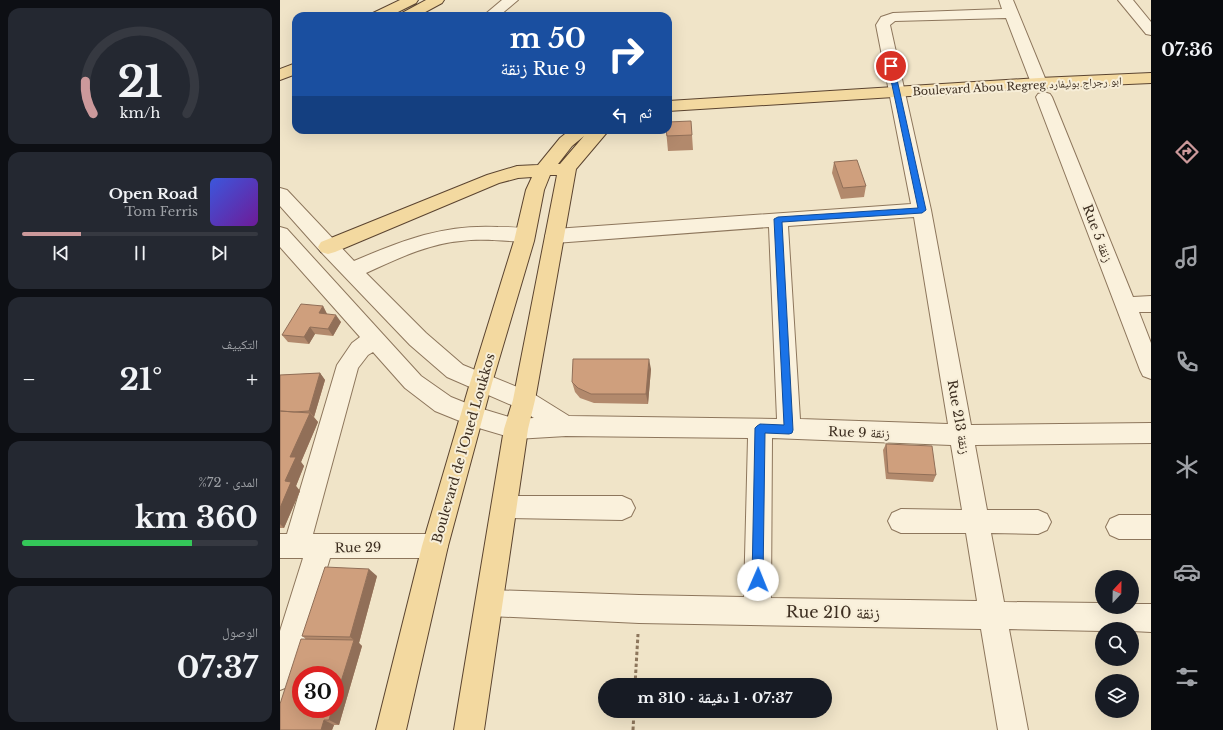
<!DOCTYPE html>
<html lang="ar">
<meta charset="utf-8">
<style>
:root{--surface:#171b24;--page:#242831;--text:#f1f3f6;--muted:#9ea1a6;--line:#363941;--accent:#cc999b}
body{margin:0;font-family:"Libre Baskerville","Noto Naskh Arabic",serif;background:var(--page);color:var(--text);direction:rtl;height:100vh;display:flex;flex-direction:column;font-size:15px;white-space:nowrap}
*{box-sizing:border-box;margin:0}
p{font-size:13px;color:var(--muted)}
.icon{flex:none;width:22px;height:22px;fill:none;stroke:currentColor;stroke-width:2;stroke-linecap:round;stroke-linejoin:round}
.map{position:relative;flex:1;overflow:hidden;direction:ltr}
.side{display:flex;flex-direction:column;gap:8px;padding:8px;background:#0d0f14;width:280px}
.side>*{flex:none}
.guide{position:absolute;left:12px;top:12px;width:380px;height:122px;border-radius:12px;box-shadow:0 4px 16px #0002;direction:rtl;background:#1a4fa0;color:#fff;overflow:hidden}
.needle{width:26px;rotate:22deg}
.fabs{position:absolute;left:815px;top:570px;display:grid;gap:8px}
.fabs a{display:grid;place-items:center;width:44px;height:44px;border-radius:50%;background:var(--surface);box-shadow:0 4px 16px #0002;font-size:20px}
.speed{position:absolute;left:12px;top:666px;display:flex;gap:8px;font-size:20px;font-weight:700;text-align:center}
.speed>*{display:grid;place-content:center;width:52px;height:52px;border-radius:50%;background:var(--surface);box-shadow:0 4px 16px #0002;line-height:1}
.speed .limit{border:6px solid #d22;background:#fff;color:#111}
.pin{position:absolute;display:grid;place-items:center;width:34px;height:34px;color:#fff;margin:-17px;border:2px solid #fff;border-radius:50%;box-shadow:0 1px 4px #0007}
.me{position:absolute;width:44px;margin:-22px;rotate:1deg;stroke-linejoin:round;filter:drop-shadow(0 0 3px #0008)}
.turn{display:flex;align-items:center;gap:14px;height:84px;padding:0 20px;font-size:18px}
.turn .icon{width:52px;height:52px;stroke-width:2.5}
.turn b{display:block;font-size:28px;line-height:34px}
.then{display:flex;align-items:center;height:38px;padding:0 20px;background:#0003;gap:8px;font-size:15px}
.big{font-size:30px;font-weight:800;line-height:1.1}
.side .widget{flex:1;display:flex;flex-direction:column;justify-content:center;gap:6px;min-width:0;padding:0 14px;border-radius:12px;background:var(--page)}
.side .dial{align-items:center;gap:0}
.dial svg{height:104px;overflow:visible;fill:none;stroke:var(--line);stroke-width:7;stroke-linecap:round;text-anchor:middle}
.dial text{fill:var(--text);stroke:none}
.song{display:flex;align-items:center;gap:12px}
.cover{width:48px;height:48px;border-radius:6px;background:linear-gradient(135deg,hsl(230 70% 55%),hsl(280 70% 35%))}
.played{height:4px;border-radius:2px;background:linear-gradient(90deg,var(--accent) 25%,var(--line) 25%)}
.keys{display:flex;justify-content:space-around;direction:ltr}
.heat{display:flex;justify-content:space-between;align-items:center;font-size:22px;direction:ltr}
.charge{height:6px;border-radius:3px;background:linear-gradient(90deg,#34c759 72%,var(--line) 0)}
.trip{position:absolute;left:318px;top:678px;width:234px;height:40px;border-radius:20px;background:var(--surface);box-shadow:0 4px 16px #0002;font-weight:800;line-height:40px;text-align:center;direction:rtl}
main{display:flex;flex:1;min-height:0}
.tabs{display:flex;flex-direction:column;width:72px;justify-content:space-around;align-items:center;background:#090b0e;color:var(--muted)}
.tabs .icon{width:28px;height:28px}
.tabs .on{color:var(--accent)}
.tabs b{font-size:18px;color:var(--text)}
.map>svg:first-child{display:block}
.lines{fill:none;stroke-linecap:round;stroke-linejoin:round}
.minor-casing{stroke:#8d765c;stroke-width:2}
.major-casing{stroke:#5b4430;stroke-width:2}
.path{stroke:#8d765c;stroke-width:3;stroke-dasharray:3.5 2.5;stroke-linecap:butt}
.minor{fill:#faf1dc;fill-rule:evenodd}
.major{fill:#f3d9a0;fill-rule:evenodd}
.wall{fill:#b2896c}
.shaded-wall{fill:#916f58}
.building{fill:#cf9f7d;stroke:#916f58}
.route{fill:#1a73e8;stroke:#114b97}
.labels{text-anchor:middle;stroke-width:4;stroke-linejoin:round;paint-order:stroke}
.far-street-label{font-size:11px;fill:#3d2e20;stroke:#f7eed8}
.street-label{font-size:13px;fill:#3d2e20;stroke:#f7eed8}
.near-street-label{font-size:16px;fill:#3d2e20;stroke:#f7eed8}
</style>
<main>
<nav class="tabs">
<b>07:36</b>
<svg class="icon on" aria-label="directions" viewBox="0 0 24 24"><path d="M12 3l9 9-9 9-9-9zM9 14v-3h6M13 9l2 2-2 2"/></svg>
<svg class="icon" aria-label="music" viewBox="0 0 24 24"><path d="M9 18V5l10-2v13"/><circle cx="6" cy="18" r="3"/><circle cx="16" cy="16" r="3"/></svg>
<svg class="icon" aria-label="phone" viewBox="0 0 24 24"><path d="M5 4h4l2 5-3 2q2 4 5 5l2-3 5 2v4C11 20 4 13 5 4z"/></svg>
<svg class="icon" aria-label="climate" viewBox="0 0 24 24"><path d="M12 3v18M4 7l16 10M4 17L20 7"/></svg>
<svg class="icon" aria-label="car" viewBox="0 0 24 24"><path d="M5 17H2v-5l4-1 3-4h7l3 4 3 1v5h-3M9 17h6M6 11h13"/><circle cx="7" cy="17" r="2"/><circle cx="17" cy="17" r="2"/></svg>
<svg class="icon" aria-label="filters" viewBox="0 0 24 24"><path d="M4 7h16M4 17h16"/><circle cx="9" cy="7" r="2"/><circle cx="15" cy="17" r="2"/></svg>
</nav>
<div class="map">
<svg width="871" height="730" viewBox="0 0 871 730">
<rect width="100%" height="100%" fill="#f0e4c8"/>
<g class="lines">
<defs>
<path id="minor" d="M222,0H238L219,16H203Z
M719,0H733L767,83L765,86L759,88L753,86L751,83L726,18L615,21L610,25L651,210L691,425L871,423V443L695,445L707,510H758L767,514L771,522L767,530L758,534L711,533L724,602L822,603V607H852V604H871V632L852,631V629H822V631L729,629L748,730H718L701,629L359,623L210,616L200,612L196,603L200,594L210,590L359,595L464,597L468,438L286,436L236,439L192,426L155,411L125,388L93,352L88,355L78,368L33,534H155L164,537L168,546L164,555L155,558H50L14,676L10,686L0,690V631L23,558H0V534H7L57,365L72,343L80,337L0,247V227L7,229L141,376L171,397L196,407L236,419L254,418L236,407L167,377L130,345L41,252L0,206V188L7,190L74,261C123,240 164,224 218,227C230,227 241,227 252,230L255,235L252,240L245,242C224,241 202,238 181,241C147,244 117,259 86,273L146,333L183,365L252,393L289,416L497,419L489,227L275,243L268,241L265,236L268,231L275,229L631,204L596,25L601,17L613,13L722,9ZM634,217L668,424L520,419L508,226ZM492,438L671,445L682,510L621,509L612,513L608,521L612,529L621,533H686L697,601L491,598Z
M838,0H853L871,22V35L866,34Z
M764,92L770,94L772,97L853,297L871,296V312H859L871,343V379L863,376L860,370L756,97L758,94Z
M224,496H342L351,500L355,508L351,516L342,520L224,518L215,515L212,507L215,499Z
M839,515H871V539H839L830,535L826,527L830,519Z"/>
<path id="major" d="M120,0H138L136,3L110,16H91L93,13Z
M146,0H164L162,3L138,16H120L122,13Z
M16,63V74L0,80V69Z
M871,73V83L759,88L388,111V101L759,78Z
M290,130H329L296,169L255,400L248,429L204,730H174L224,429L233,400L277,175H270L264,190L254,241L212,383L168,546L126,730H96L142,546L190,383L234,241L246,190L252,177L238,178L219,183L55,252L48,254L41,252L38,247L41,242L207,175L237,166L258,165L280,138ZM304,136L280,164H278L292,146Z"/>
</defs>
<use href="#minor" class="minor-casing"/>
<use href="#major" class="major-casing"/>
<path class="path" d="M355,685L358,634
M353,730L354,711"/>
<use href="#minor" class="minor"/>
<use href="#major" class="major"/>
</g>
<path class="wall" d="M386,130L412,135L413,150L388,151Z
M554,162L586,186L584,197L561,199L552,173Z
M43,306L47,314L61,322L53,336L35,334L29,344L8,342L2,335Z
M371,369L368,404L314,403L300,398L295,392L292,382Z
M40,373L45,380L34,417L38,422L21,462L24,466L16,486L20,491L4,528H0V375Z
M606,444L656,475L653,482L606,479L603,450Z
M97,576L79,643L82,646L59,725H54L52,730H0L26,639L22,636Z"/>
<path class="shaded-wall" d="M43,306L47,314L43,321L39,313Z
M56,315L61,322L53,336L48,329Z
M30,327L35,334L29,344L24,337Z
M369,359L371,369L368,404L366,394Z
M40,373L45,380L34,417L29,411Z
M30,413L38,422L21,462L24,466L16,486L20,491L4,528L0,524V508L10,457Z
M89,569L97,576L79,643L82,646L59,725L49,720L52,709H55V701L74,640L70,637Z
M44,720L54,725L52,730H41Z"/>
<path class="building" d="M411,121L412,135L387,136L386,130H388V122Z
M577,160L586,186L563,188L554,162Z
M21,304L43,306L39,313L56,315L48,329L30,327L24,337L2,335Z
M293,359H369L366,394H311L298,388L292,382Z
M40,373L29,411L14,412L0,411V375Z
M0,411L30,413L10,457H16L5,481L11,482L0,508Z
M606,444L652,446L656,475L608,473Z
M45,567L89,569L70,637L22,636Z
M21,639L74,640L55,701V675H21V709H52L49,720H44L41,730H0V704Z"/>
<path class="route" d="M611,64L614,66L646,210L642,213L502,222L513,430L512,433L509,434L485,433L483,580L481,584L478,586L474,584L472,580L475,428L477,426L480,424L504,425L494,219L498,217L638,208L608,66Z"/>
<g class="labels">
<g class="far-street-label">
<text transform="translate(737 86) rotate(-3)" y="4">Boulevard Abou Regreg ابو رجراج بوليفارد</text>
</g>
<g class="street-label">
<text transform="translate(818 233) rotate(69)" y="5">Rue 5 زنقة</text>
<text transform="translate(679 417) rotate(80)" y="5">Rue 213 زنقة</text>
<text transform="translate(579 432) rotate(2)" y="5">Rue 9 زنقة</text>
<text transform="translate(183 448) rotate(-74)" y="5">Boulevard de l'Oued Loukkos</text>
<text transform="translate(78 547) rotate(-1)" y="5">Rue 29</text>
</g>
<g class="near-street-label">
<text transform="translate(553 612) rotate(1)" y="6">Rue 210 زنقة</text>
</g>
</g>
</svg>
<div class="fabs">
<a><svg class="needle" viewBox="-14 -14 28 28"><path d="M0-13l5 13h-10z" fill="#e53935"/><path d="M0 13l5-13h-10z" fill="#9ea1a6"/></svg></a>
<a><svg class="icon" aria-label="search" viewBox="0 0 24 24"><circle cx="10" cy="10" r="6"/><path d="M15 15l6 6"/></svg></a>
<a><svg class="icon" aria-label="layers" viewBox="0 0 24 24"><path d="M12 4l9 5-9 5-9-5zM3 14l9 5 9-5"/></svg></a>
</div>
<div class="speed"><div class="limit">30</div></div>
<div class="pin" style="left:611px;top:66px;background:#d93025"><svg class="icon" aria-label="arrive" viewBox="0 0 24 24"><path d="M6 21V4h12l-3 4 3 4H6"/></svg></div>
<svg class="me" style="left:478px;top:580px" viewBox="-20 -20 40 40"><circle r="19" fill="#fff"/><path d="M0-13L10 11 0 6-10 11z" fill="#1a73e8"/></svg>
<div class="trip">07:37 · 1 دقيقة · 310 m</div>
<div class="guide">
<div class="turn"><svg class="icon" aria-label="right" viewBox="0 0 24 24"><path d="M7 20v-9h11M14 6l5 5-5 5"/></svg><div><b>50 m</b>Rue 9 زنقة</div></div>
<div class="then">ثم<svg class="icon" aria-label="left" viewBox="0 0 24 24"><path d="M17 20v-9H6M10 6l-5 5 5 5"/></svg></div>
</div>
</div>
<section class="side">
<div class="widget dial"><svg viewBox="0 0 100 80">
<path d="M14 69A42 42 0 1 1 86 69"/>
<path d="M14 69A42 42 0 0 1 8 44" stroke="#cc999b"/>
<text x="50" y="56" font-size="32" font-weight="700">21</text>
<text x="50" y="72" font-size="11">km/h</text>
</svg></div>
<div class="widget">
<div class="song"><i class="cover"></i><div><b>Open Road</b><p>Tom Ferris</p></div></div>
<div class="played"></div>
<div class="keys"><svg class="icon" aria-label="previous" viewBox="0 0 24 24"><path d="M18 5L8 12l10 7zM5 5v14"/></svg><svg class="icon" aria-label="pause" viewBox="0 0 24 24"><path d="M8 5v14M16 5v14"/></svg><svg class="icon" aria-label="next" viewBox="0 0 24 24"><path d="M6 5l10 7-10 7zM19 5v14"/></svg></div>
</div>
<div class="widget"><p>التكييف</p>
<div class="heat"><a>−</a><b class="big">21°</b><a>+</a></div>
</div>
<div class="widget"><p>المدى · 72%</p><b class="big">360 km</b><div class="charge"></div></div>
<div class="widget"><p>الوصول</p><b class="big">07:37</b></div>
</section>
</main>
